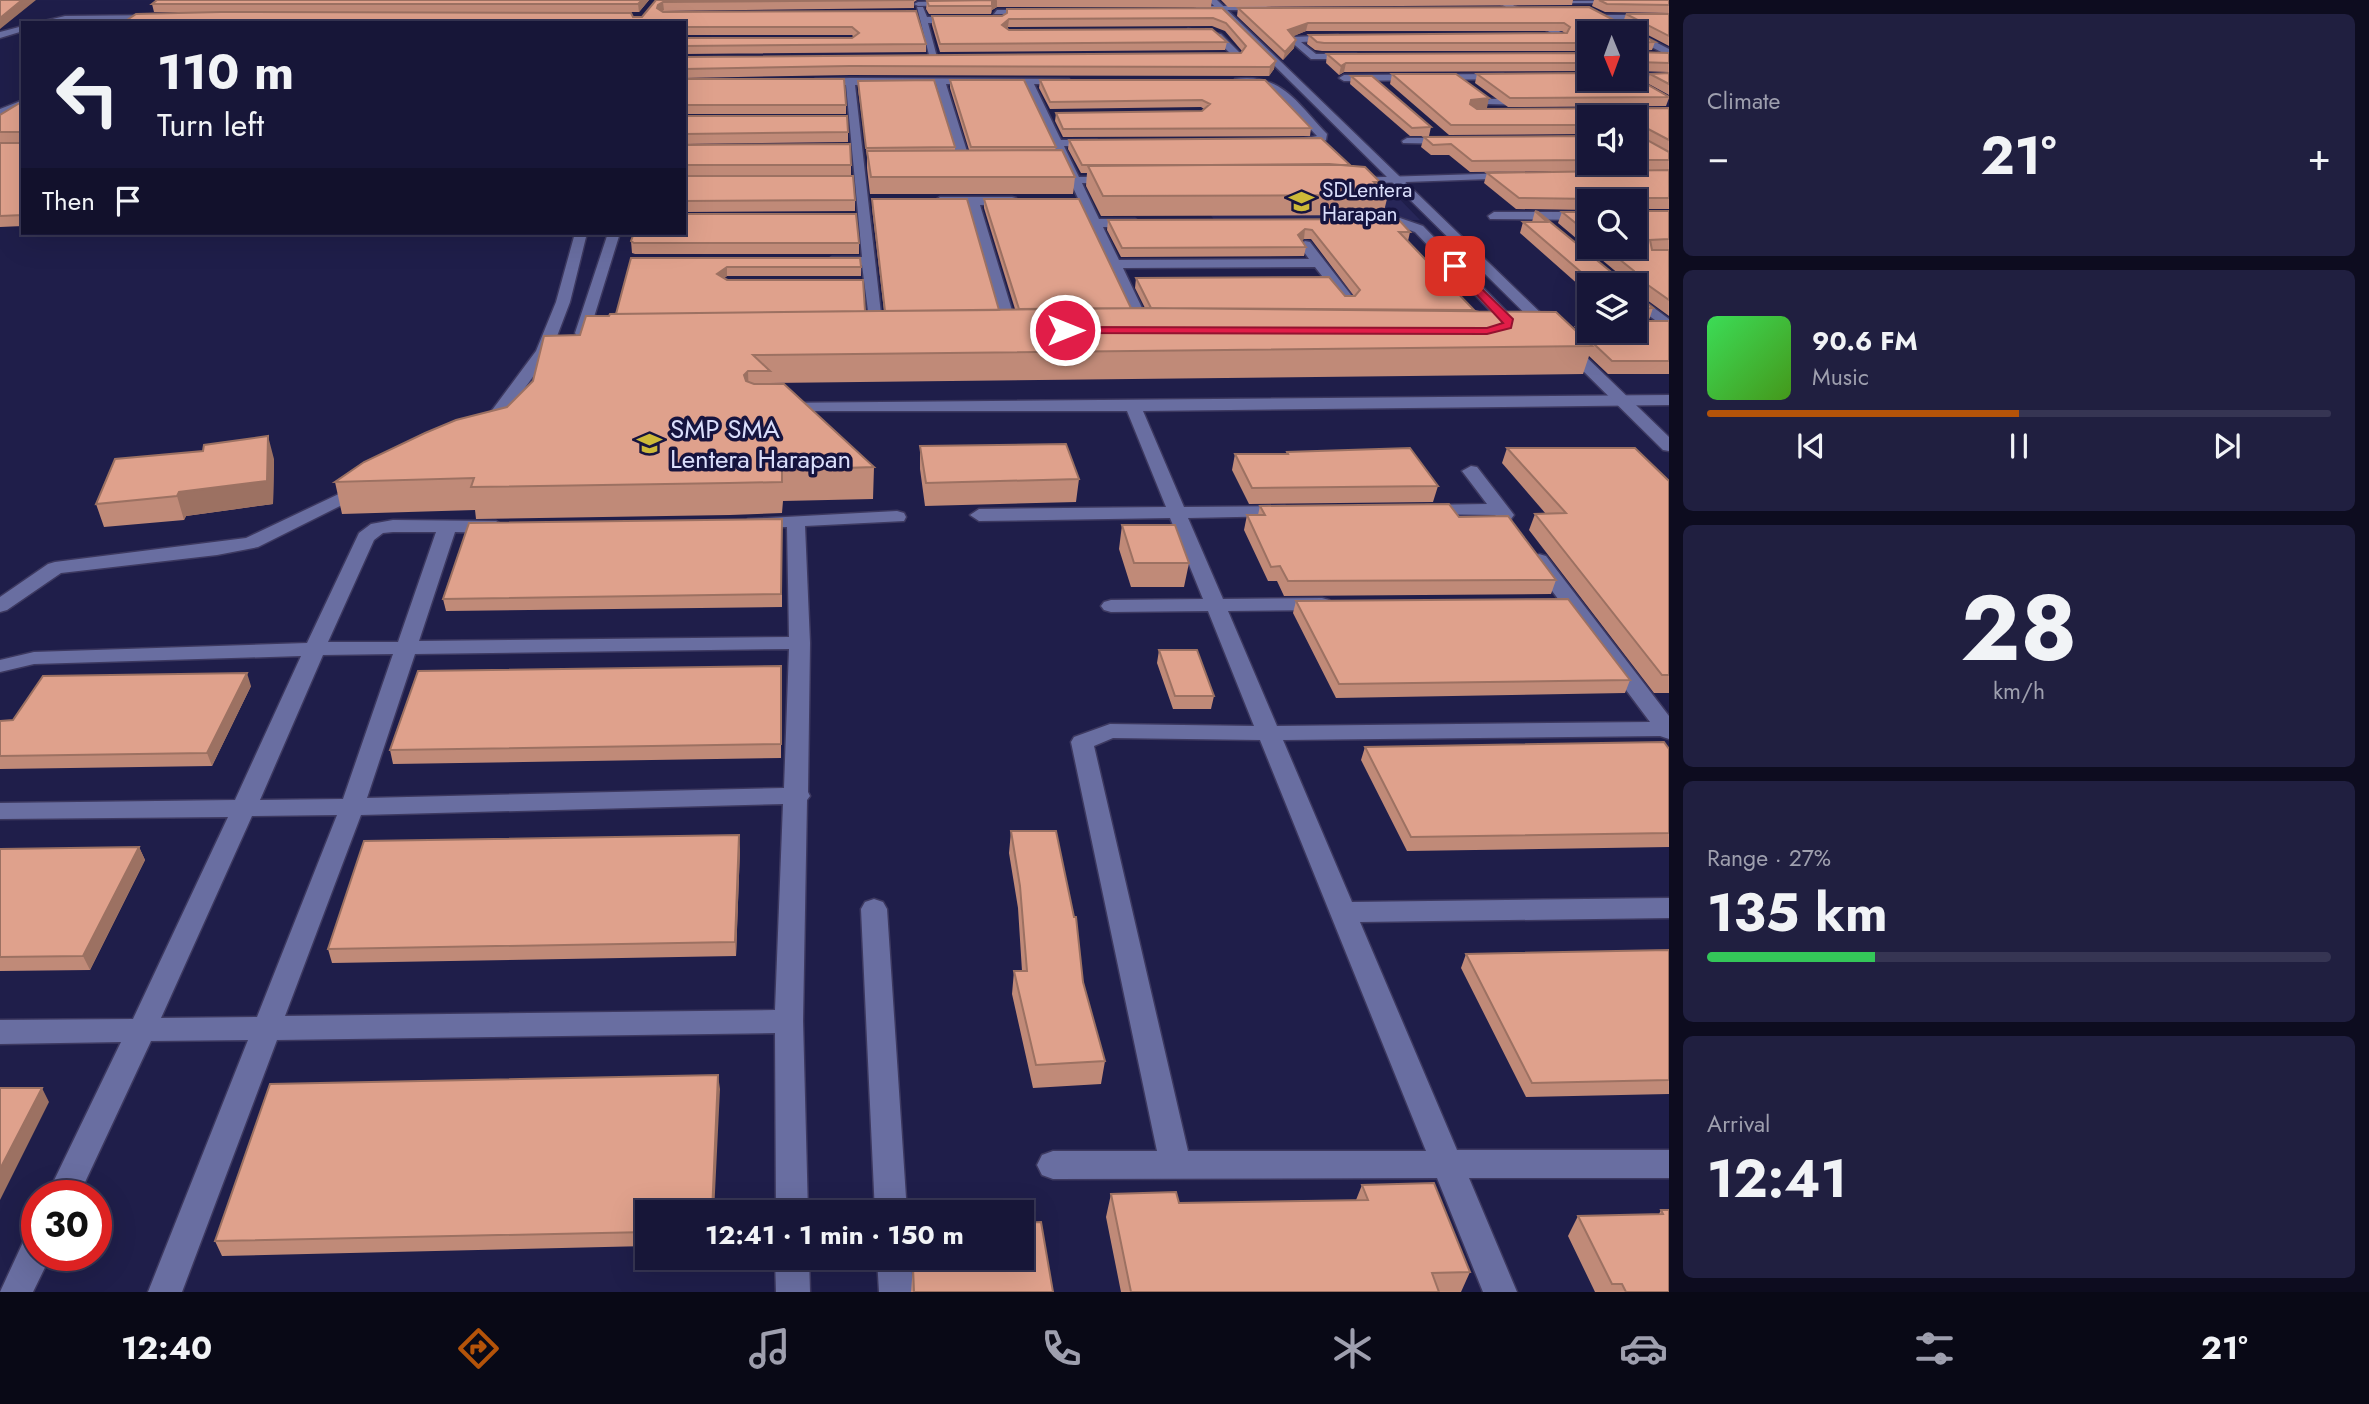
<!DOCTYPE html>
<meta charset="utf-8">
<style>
:root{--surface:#171638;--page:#201f40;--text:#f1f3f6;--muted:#9e9fae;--line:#363553;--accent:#b45309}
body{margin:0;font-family:Jost,sans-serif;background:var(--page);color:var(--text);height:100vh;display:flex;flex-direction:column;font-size:26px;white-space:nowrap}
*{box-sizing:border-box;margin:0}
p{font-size:23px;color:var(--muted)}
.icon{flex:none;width:38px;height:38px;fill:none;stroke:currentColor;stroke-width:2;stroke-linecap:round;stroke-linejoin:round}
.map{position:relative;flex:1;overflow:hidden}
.sheet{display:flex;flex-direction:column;gap:14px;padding:14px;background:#0d0c1f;width:700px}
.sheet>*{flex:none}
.banner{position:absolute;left:21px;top:21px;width:665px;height:214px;border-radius:0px;box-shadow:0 7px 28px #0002,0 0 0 2px var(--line);background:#171638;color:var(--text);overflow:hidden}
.needle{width:46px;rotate:179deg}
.tools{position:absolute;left:1577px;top:21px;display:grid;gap:14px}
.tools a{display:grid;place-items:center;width:70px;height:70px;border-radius:0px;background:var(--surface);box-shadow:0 7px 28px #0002,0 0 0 2px var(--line);font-size:35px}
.speed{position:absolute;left:21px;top:1180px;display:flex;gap:14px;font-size:35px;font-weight:700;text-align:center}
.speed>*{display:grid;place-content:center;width:91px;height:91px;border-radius:50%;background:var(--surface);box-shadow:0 7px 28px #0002,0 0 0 2px var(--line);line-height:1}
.speed .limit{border:10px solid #d22;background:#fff;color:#111}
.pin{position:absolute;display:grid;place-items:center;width:60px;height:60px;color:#fff;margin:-30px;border-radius:14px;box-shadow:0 4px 10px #0006}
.me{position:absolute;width:77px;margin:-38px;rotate:90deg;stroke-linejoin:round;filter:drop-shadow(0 0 5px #0008)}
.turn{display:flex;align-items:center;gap:24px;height:147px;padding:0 21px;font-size:32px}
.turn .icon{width:91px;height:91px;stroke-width:2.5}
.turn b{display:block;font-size:49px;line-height:60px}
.then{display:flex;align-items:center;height:66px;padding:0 21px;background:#0003;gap:14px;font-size:26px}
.big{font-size:52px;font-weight:700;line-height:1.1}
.sheet .widget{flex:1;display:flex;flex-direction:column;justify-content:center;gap:10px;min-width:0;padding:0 24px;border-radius:10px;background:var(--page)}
.sheet .dial{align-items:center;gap:0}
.dial b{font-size:91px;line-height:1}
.song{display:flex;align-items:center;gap:21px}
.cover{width:84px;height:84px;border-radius:10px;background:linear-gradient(135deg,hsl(130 70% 55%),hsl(100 70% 35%))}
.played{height:7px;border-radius:4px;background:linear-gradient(90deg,var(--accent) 50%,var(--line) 50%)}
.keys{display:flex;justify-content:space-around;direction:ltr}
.heat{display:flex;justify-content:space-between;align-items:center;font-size:38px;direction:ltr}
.charge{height:10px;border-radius:5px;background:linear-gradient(90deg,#34c759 27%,var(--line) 0)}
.trip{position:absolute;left:635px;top:1200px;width:399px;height:70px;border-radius:0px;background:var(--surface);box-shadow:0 7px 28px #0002,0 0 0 2px var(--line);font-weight:700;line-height:70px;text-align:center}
.tabs{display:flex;height:112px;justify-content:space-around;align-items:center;background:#090916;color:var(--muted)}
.tabs .icon{width:49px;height:49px}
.tabs .selected{color:var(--accent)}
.tabs b{font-size:32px;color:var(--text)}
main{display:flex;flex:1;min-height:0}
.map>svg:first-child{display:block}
.built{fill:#272658}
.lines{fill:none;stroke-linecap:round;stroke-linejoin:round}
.street-casing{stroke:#3d3960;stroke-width:3}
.secondary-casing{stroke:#3d3960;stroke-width:3}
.street{fill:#696ea1;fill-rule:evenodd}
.secondary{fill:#696ea1;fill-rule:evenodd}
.wall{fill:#c08a78}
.shaded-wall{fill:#9c7162}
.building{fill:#dfa18c;stroke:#9c7162;stroke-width:2}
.route{fill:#e11d48;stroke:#92132f;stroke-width:2}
.labels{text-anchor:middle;stroke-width:7;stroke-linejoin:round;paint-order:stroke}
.far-poi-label{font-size:21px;fill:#dadefb;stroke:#16143f;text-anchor:start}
.poi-label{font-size:26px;fill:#dadefb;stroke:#16143f;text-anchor:start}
</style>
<main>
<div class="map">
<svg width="1669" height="1292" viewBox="0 0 1669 1292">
<rect width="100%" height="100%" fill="#1f1e4a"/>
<path class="built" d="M1190,183H1384L1420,220H1214Z"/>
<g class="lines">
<defs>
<path id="street" d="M1494,0H1504L1589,48V55Z
M1669,0V3H1572L1568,1Z
M958,1L955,5L918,6L914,4L918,2Z
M1197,6H1266L1270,8L1266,10H1194Z
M917,7H923L927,17H960L964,20L960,23H928L938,61L930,59Z
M997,10H1033L1037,12L1033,14H994Z
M161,15L158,19L36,23L65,16Z
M1602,15H1669V19H1599Z
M23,26V31L0,38V32Z
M1188,29L1221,34L1243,56L1238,59L1213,60V56L1231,54L1214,38L1185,34Z
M1634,31L1669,49V56L1634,38V33H1630Z
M1338,35V39L1335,40L1301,42L1316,54H1356L1359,55V59H1311L1289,40L1293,37Z
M1503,74L1506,75V79L1344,81L1339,78L1344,75Z
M1634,74H1669V80L1631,79H1634Z
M850,78L1069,79V83L1066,84H1034L1061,140H1097L1102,143L1097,146H1064L1079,177H1115L1121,180L1115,183H1082L1099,219H1135L1141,223L1135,227H1103L1119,260L1309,259L1299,245L1305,241L1310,242L1355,300L1353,303H1343L1315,267L1123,268L1152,329L1150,332H1140L1025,84H946L970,161L964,164L958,161L936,84L855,85L883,331L876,335L871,334L862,265H832L825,261L832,257H862L846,85H815L810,82L815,79Z
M1235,79C1282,73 1297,103 1327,134L1326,140L1321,143L1290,145V141L1317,136L1271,87L1238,84L1235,83Z
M1490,99H1530L1535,102L1530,105L1486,104L1485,102Z
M23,100V107L0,116V109Z
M1407,138H1450L1455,141L1450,144L1403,143L1402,141Z
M1513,173L1519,176L1517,178L1350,184L1344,181L1350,178Z
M1012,197L1016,198V204L980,205L1018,330L1011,334L1004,330L968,205H940L934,201L940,197Z
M1494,212H1589V220L1490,219L1488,216Z
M1400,218L1423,226L1514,319L1516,322C1511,329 1502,333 1494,331L1492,328L1500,321L1415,232L1399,226H1374L1368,222L1374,218Z
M608,233H620L590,330L599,335L592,339L577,336L575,333Z
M1634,293L1669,319V330L1634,305Z
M1669,395V405L1143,411L1184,507L1285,506L1294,511L1285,516L1188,518L1223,599L1322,598L1329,600L1332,604L1329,608L1322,610L1228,611L1277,726L1650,722L1529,560L1539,554L1546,556L1669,716V739L1660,736L1283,740L1352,902L1669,898V918L1360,922L1457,1150H1669V1178H1469L1517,1292H1483L1437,1178L1053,1179L1042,1175L1037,1165L1042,1155L1053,1151H1157L1071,742L1074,737L1110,724L1254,726L1208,611L1111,612L1104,610L1101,606L1104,602L1111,600L1203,599L1170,518L979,521L970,515L979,509L1166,507L1127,411H779L773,409L771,406L773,403ZM1113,738L1260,740L1426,1151H1188L1094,746Z
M1471,466L1477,467L1511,511L1514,515L1511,519H1499L1495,515L1420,514L1417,510L1426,505L1487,504L1462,471Z
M897,511L904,513L906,517L904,521L805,526L810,643L808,792L810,796L807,800L803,1021L808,1213H776L775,1033L277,1040L182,1292H148L248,1040L151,1041L79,1195H47L121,1042L0,1044V1020L133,1019L228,817L0,819V803L235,800L301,656L34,664L0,672V660L34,652L307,643L359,533L371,524L393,520L496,521L505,527L496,533L455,532L419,641L789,637L787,527H748L746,523L748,519ZM393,532H436L398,642H328L374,540L383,533ZM789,649L784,788L367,798L415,654ZM393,654L343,799L260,800L323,655ZM783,804L775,1010L285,1016L361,815ZM337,815L257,1017L161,1018L252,816Z
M874,899L883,902L887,909L907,1213H875L861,909L865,902Z
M37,1234V1255H51L33,1292H0L25,1238Z
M775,1258H809L810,1292H776Z
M877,1258H911L913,1292H879Z"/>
<path id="secondary" d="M1208,0H1217L1669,437V451L1663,450Z
M575,233H587L570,302L551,352L492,433H480L478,429L536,351L556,302Z
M362,483L371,488L368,492L258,547L217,555L61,573L7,610L0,612V597L48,564L55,562L246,538Z"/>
</defs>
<use href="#street" class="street-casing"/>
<use href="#secondary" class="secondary-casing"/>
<use href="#street" class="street"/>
<use href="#secondary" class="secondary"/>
</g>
<path class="wall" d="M157,0H649L639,12H291L633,17H642L656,0H917L914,2V8L663,11H916L926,44V52L684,54V38H852L854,37L852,35H684V23H124L214,12H154L152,4Z
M977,0H1212L1211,7H997L992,10L991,14H929L926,9L927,1Z
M1221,0H1573L1572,5L1228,7Z
M1594,0H1669V13L1605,12L1592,6Z
M1589,7L1655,42L1652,50L1635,51V52L1669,53V72L1634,71V33H1589V51H1322L1315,50L1307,44L1309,35L1565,33L1562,31H1306L1293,36L1294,48L1283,60L1237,16L1238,8Z
M1222,8L1274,69L1269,76L850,75L684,78V57L1241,53L1242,51L1225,31L1212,26L1008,27L1007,29L1009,30L1227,42L1225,50L940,52L932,25V16H1002L1006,13L1007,9Z
M1626,14H1669V46L1623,22Z
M1589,53V71L1344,72L1339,75L1326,63L1327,54Z
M1669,73V95L1647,83L1650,74Z
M1392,74L1487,108L1477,109L1669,108V170L1470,172L1449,155H1431L1421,147L1424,137L1589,136V163H1634V117H1589V134L1449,135L1390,84Z
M1477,74L1669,97V98L1666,106L1508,107L1475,83Z
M1351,76L1431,127L1429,136H1410L1350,84Z
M684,79L846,105V114H684Z
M950,80L1056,147L1055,150L1075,177L1073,194H870L867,168V156L858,89V81L955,147V150H969L950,88Z
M1040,80H1265L1311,128L1310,136L1063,137L1055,121L1056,113L1202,111L1204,109L1201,107L1050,109L1039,88Z
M23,101V226L0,227V143H20L21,142H0V115Z
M684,116L848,132V142L684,144Z
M1069,140L1349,166L1380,182L1379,187L1388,195L1383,215L1101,216L1086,186L1087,173H1081L1068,149Z
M684,145L851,165V175H684Z
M1669,170V209H1636V211H1669V316L1636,292L1637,295L1653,308L1649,320L1669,321V374H1608L1589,356L1583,374L770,383L874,467L873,499L783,501L782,513L730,515L476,519L475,510L342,514L335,482L507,407L580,335L609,316L616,314L631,258L861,267V276H727L724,278L865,311H884L872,208V199L999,310L1015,309L984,208V199L1131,308H1145L1135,288L1136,278L1354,296L1311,239H1304L1302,240L1306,247L1304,256L1121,257L1107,230L1108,220L1410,232L1408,241L1474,310L1575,329L1576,327L1635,326L1637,321H1636L1634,325V285H1589V294L1520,233L1523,222H1532L1535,211L1615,275H1620L1558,223L1562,212H1589V247H1634V201H1589V210L1516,209L1484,183L1487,173Z
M684,176L855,200V211L684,212Z
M631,241L859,243V254H635L632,253Z
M920,446L1079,479L1076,502L925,506L920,469Z
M1507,448L1669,481V693H1654L1529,530L1535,514H1546L1502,463Z
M1287,452L1438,486L1433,502L1249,504L1232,470L1235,454H1286Z
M274,459L273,504L186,516L184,520L104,527L96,504Z
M1260,506L1459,517L1556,580L1551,594L1284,596L1277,581H1268L1244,530L1247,515H1258Z
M782,519V607L446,611L443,599Z
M1122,525L1189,563L1184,587H1131L1119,549Z
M1296,601L1630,680L1625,693L1336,698L1293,613Z
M1159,650L1214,696L1211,709H1173L1157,663Z
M781,666V758L393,764L390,750Z
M251,686L212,766L0,769V721L13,720Z
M1365,747L1669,749V847L1407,851L1361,760Z
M1011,831L1083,982L1105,1061L1101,1084L1033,1088L1012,994L1014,971H1022L1018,908L1009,853Z
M139,847L145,860L90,970L0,971V849Z
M740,849L736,956L332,963L328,949Z
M1669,950V1094L1526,1097L1461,968L1466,954Z
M720,1089L648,1213V1246L222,1256L215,1241Z
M1362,1185L1470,1272L1461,1292H1121L1106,1217L1111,1194L1179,1203L1356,1200Z
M1661,1210H1669V1292H1595L1568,1236L1578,1216L1659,1214Z
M914,1258H1022L1053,1292H911L913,1267L914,1266Z"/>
<path class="shaded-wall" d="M22,0H36L0,29V18Z
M642,0H649L639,12L638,4Z
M997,0V7L992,10L991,14L992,2Z
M663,2L664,10L659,13L657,8L658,5Z
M1009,19L1008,27L1001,33L1002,25Z
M1308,23L1306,31L1287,39L1288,30Z
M1296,40L1294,48L1283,60L1285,52Z
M1276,61L1274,69L1269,76L1270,67Z
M1346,63L1344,72L1339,75L1341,66Z
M1489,98L1487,108L1469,110L1471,100Z
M1305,229L1304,239L1296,245L1298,235Z
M727,267V276L718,284L717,274Z
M748,371L749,400L744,375Z
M268,436L274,459L273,504L186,516L184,520L177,496L179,492Z
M247,673L251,686L212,766L207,753Z
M739,835L740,849L736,956L735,942Z
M139,847L145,860L90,970L83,956Z
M718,1075L720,1089L714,1213H712Z
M42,1088L49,1102L0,1200V1169Z"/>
<path class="building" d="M0,0H22L0,18Z
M157,0H642L638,4H152Z
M656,0H914L663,2L658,5L657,8L663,12L916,11L926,44L684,46V38H852L859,33L852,27H684V23H254V21L124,22L136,14L221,12L631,13L633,17H642Z
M996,0L992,2V6H929L927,1Z
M1599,0H1669V5L1607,4Z
M1589,7L1627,27H1634L1635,32L1655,42L1635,43V52L1669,53V63L1637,62L1634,67V33H1589V43H1324L1317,42L1309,35L1567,33L1570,27L1564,23H1308L1288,30L1296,40L1285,52L1238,8Z
M1222,8L1276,61L1270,67L850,66L684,69V57L1241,53L1246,46L1226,23L1213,18L1009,19L1002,25L1009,30L1212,29L1227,42L940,44L932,16H1002L1007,13V9Z
M1626,14H1669V36Z
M1589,53V63H1346L1341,66L1327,54Z
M1589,73V79H1634V77L1669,97L1510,98L1477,74Z
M1669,73V84L1650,74Z
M1392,74H1456L1489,98L1471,100L1470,104L1477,109L1669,108V140L1635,122L1636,134L1669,152V160H1634V117H1589V125H1451Z
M1351,76H1372L1431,127L1412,128Z
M684,79H844L846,105H684Z
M934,80L955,147L866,148L858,81Z
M950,80H1024L1056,147H971Z
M1040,80H1265L1311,128L1063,129L1056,113L1202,111L1210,104L1202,100L1050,102Z
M23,101V215L0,216V143H20L22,141L20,132H0V115Z
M684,116H847L848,132L684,134Z
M1589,136V160L1472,161L1451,144L1433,145L1424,137Z
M1321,138L1350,165H1082L1069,140Z
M850,144L851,165H684V145Z
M1062,150L1075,177H871L867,151Z
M1329,164L1365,167L1380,182H1374L1388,195L1103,196L1088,166Z
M1669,170V198H1638L1635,201L1636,211H1669V239L1650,240L1652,250H1669V300L1638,278L1635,281L1637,295L1653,308L1636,309V320L1634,318V285H1596L1523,222H1547L1535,211L1538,212L1615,275H1634V271L1604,247H1634V201H1594V199L1519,198L1487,173Z
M684,176H853L855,200L684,201Z
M872,199H967L999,310L885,311Z
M984,199H1079L1131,308L1019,309Z
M1562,212H1589V234Z
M684,214H856L859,243H634L631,241L634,233H684Z
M1398,219L1410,232H1399L1474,310L1151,308L1136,278L1329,277L1345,296H1355L1360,290L1312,230L1305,229L1298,235L1306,247L1122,248L1108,220Z
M631,258H860L861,267H727L717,274L727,280H863L865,311L616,314Z
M1149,308L1556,312L1592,346L753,355L770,371H748L744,375L746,381L754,384H784L874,467L782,470V482L729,483L471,487L474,478L335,482L364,462L425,433L456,420L507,407L533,381L544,336L580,335L586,316H609L610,314Z
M1637,321H1669V361H1612L1576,327L1589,326V331H1634V326H1643Z
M268,436L267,481L179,492L177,496L96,504L115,459L203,451L204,445Z
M1066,444L1079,479L926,483L920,446Z
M1410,448L1438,486L1252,488L1235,454H1288L1287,452Z
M1507,448H1635L1669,481V675H1662L1535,514L1566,513Z
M1449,504L1459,517L1508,516L1556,580L1288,581L1280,566L1271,567L1247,515H1265L1260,506Z
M782,519L781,594L443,599L469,523Z
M1122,525H1175L1189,563H1134Z
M1568,599L1630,680L1339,684L1296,601Z
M1159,650H1197L1214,696H1175Z
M781,666V744L390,750L418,671Z
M247,673L207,753L0,756V721L13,720L43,676Z
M1664,742L1669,749V833L1411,837L1365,747Z
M1011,831H1056L1074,917H1076L1083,982L1105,1061L1036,1065L1014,971H1027L1020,886Z
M739,835L735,942L328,949L364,841Z
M139,847L83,956L0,957V849Z
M1669,950V1080L1532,1083L1466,954Z
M718,1075L712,1213H648V1232L215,1241L270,1084Z
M0,1088H42L0,1169Z
M1434,1183L1470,1272L1432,1273L1439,1292H1131L1111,1194L1176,1192L1179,1203L1368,1200L1362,1185Z
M1661,1210H1669V1292H1626L1622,1284H1612L1578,1216L1663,1214Z
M1041,1222L1053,1292H914L913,1267L917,1264V1258H1022V1223Z"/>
<path class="route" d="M1455,263L1513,319L1511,328L1487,334L1065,333L1059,330L1065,327L1487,328L1503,323L1452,268V264Z"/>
<defs>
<symbol id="school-bare" viewBox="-9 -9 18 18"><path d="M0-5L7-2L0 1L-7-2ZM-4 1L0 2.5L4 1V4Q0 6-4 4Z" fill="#cdb938" stroke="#16143f" stroke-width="2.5" paint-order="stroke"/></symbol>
</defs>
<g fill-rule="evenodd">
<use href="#school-bare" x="1284" y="184" width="35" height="35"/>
<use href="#school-bare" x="632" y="426" width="35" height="35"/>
</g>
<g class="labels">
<g class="far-poi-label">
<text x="1322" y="197">SDLentera<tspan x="1322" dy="24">Harapan</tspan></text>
</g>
<g class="poi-label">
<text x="670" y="438">SMP SMA<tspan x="670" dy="30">Lentera Harapan</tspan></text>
</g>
</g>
</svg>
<div class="tools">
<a><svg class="needle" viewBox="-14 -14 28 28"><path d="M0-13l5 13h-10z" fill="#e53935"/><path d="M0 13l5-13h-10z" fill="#9e9fae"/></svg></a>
<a><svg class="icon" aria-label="sound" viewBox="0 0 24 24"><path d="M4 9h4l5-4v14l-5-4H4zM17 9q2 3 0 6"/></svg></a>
<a><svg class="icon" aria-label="search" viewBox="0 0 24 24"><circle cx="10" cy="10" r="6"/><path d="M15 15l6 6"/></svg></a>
<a><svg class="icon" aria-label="layers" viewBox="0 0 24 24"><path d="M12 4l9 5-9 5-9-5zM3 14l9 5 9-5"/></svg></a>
</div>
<div class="speed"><div class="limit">30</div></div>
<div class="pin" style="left:1455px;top:266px;background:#d93025"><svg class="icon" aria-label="arrive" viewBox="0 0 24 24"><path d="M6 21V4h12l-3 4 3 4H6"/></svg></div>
<svg class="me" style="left:1065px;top:330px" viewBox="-20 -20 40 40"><circle r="17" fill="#e11d48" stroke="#fff" stroke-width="3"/><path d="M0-11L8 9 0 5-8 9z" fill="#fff"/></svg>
<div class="trip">12:41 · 1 min · 150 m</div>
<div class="banner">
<div class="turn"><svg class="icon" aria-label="left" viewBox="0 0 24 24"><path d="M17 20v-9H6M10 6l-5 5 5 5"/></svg><div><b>110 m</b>Turn left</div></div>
<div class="then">Then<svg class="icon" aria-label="arrive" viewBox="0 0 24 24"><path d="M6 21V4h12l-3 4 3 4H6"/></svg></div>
</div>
</div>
<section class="sheet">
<div class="widget"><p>Climate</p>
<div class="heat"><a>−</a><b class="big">21°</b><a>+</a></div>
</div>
<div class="widget">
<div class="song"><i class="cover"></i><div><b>90.6 FM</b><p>Music</p></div></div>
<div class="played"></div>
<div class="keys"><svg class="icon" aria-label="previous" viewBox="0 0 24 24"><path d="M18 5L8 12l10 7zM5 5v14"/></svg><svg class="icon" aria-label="pause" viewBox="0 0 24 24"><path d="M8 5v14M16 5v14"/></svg><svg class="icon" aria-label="next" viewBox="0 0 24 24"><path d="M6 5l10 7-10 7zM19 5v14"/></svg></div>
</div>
<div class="widget dial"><b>28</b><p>km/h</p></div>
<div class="widget"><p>Range · 27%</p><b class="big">135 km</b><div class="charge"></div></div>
<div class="widget"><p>Arrival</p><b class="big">12:41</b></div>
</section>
</main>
<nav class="tabs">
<b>12:40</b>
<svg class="icon selected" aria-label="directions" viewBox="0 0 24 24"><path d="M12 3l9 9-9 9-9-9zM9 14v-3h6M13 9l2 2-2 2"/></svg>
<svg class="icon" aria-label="music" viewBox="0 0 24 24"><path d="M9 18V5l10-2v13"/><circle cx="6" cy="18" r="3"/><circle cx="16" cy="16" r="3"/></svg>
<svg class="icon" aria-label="phone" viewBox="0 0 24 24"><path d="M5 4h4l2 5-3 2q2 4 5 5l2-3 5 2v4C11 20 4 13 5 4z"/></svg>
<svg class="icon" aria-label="climate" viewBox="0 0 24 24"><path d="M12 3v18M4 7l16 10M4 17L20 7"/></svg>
<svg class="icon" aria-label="car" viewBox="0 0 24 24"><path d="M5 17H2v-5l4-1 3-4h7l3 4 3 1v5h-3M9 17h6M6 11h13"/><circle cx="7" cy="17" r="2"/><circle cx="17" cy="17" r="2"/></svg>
<svg class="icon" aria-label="filters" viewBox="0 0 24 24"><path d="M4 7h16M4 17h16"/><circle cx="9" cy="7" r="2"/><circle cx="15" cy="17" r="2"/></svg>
<b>21°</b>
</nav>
